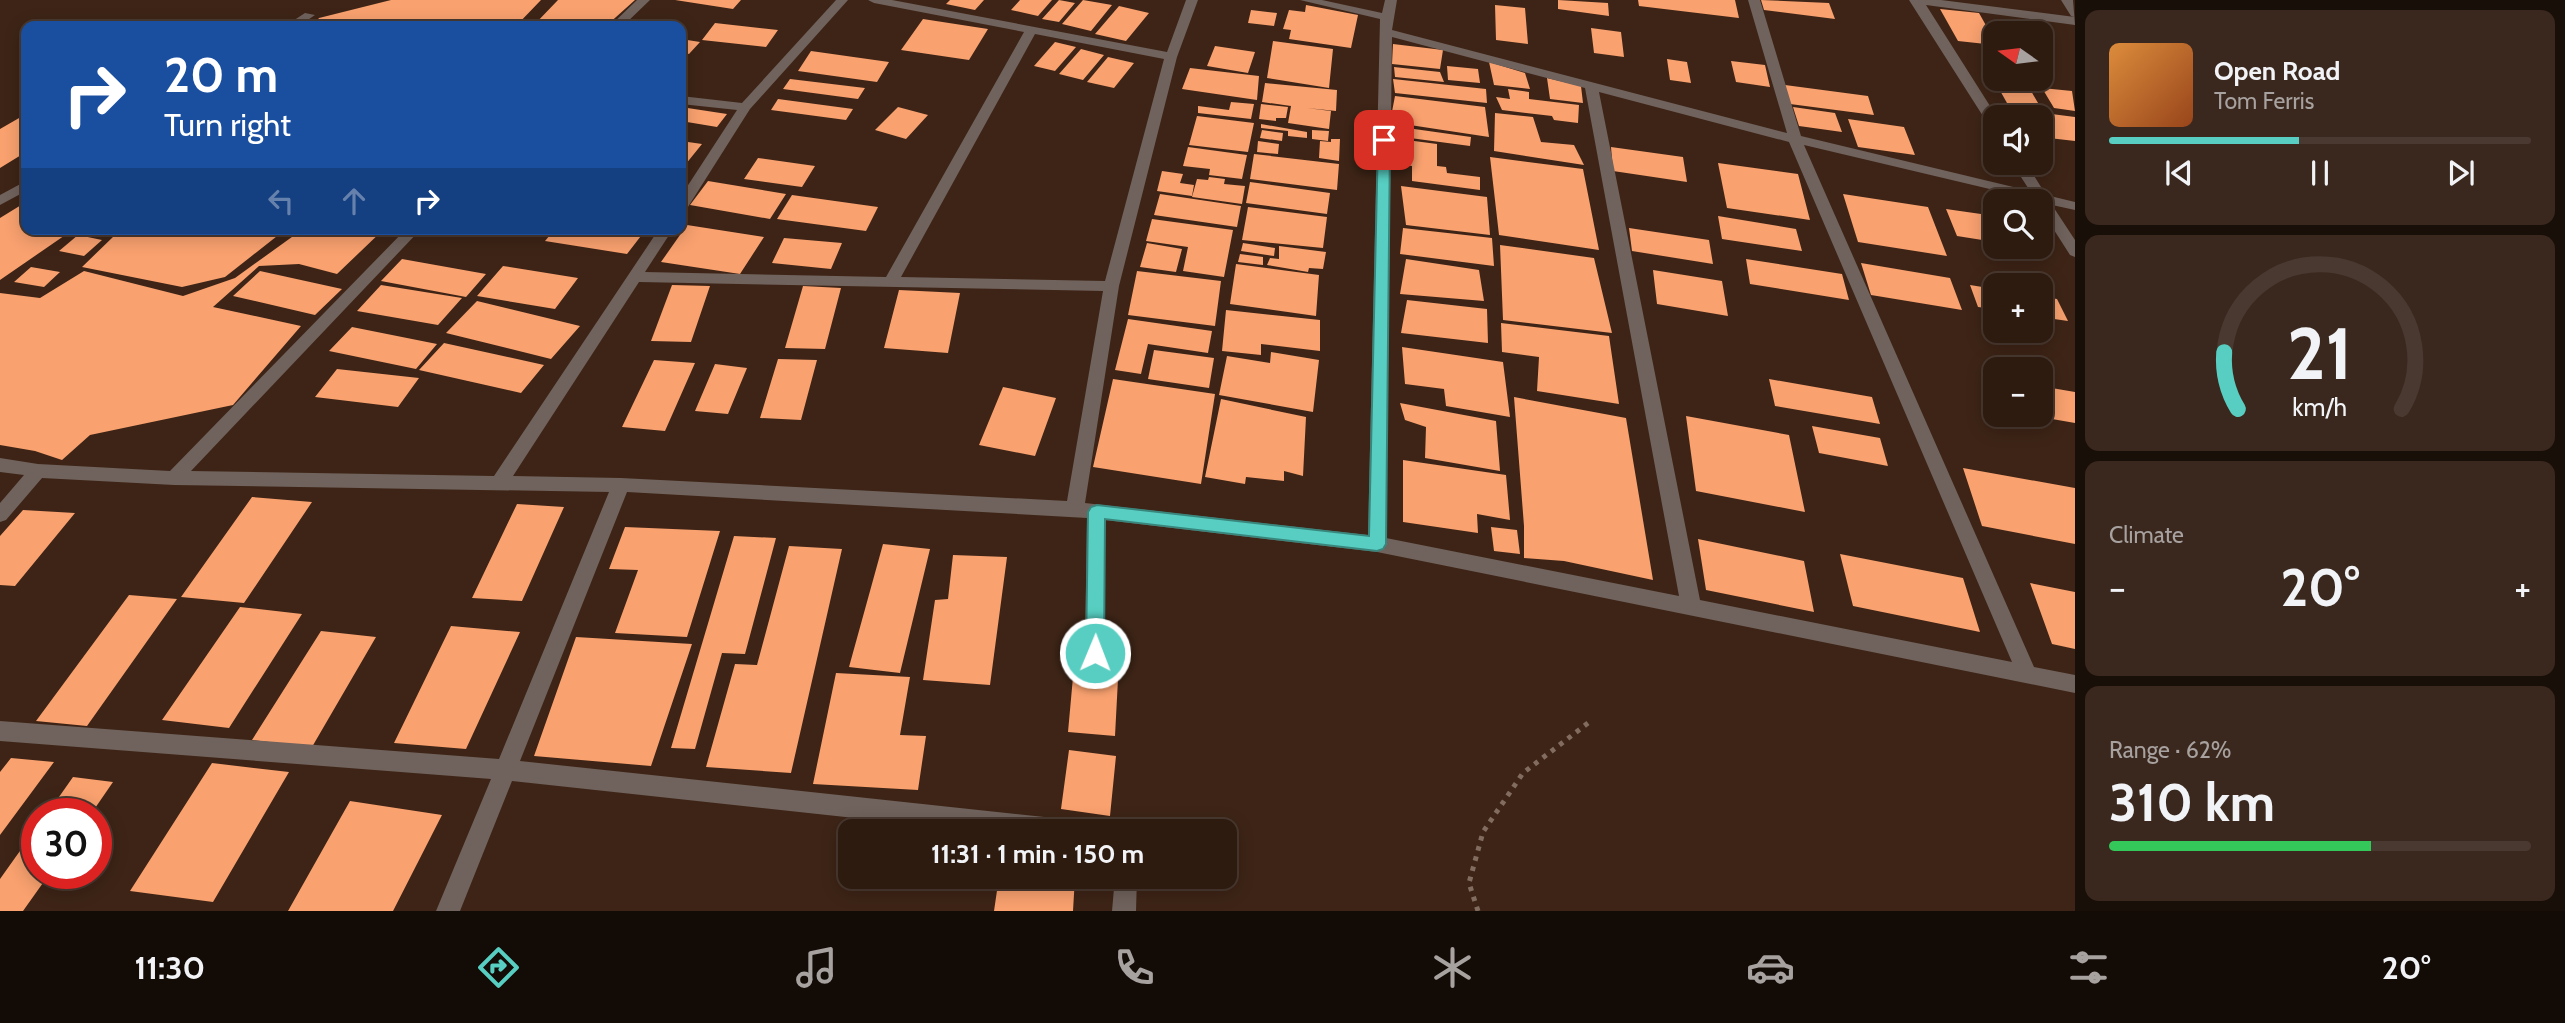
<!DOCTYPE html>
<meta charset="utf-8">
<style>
:root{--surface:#2e1b10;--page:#3a281e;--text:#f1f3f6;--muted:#a7a19f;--line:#493930;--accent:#57cec1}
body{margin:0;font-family:Cabin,sans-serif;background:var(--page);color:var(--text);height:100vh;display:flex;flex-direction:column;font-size:26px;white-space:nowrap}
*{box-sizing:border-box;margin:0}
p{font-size:23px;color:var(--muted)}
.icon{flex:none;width:38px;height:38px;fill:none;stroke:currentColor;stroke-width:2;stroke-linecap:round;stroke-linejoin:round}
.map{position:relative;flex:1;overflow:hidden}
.sheet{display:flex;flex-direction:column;gap:10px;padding:10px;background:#190f09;width:490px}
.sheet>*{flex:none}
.guide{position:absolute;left:21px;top:21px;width:665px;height:214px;border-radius:14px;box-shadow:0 4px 18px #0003,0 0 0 2px var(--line);background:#1a4fa0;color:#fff;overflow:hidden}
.needle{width:46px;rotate:284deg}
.tools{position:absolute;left:1983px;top:21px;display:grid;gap:14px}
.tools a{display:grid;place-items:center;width:70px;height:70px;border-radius:14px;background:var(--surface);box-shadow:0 4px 18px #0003,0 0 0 2px var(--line);font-size:35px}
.speed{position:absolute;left:21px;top:798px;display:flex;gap:14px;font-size:35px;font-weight:700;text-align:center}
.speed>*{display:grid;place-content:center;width:91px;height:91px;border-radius:50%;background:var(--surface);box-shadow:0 4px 18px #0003,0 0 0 2px var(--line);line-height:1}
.speed .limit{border:10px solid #d22;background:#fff;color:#111}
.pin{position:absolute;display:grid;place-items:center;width:60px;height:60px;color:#fff;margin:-30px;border-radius:14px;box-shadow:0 4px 10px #0006}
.me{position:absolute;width:77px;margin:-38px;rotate:1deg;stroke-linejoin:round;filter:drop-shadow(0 0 5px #0008)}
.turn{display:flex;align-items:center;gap:24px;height:147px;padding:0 28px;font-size:32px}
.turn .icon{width:91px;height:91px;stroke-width:2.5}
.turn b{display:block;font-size:49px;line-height:60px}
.lanes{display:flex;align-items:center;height:66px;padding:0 28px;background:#0003;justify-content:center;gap:35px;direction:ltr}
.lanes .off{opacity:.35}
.big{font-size:52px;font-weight:700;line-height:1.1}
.sheet .tile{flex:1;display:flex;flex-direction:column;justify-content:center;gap:10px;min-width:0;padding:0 24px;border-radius:14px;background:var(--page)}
.sheet .dial{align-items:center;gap:0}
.dial svg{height:182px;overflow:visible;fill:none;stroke:var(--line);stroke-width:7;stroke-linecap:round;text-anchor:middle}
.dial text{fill:var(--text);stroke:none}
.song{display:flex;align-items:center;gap:21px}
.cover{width:84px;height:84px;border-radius:10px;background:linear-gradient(135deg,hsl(30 70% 55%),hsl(20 70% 35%))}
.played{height:7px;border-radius:4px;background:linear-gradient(90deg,var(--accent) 45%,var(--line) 45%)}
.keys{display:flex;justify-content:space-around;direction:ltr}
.heat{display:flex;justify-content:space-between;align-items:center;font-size:38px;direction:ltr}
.charge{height:10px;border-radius:5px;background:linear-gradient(90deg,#34c759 62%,var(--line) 0)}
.trip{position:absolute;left:838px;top:819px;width:399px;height:70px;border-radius:14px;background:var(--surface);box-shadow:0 4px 18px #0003,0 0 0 2px var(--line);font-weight:700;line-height:70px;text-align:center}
.menu{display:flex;height:112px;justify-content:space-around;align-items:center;background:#120b06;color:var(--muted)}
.menu .icon{width:49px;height:49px}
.menu .on{color:var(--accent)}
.menu b{font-size:32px;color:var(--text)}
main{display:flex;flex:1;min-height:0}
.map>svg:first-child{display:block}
.building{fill:#f9a16f}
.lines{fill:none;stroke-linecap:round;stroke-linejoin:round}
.path{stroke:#826c60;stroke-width:5;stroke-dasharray:4.5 6;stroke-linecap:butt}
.minor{fill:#70625c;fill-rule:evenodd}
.route{fill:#57cec1;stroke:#39867d;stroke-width:2}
</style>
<main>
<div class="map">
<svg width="2075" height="911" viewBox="0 0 2075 911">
<rect width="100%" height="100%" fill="#3d2416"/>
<path class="building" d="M391,0H541L516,26H313L319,18Z
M558,0H635L606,26H533Z
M675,0H741L733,9Z
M950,0H984L975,10L946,4Z
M1020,0H1052L1038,16L1011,10Z
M1059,0L1075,3L1059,22L1042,19Z
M1083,0L1112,5L1091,31L1062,24Z
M1558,0L1608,3L1609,16L1558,9Z
M1638,0H1735L1739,18L1639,6Z
M1761,0L1829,3L1835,19L1764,10Z
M1306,5L1358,15L1351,48L1289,39L1291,30L1283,29L1289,10L1305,12Z
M1495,5L1525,8L1528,44L1496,40Z
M1119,6L1149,13L1126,41L1095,34Z
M1940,9L1979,13L1988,29L2006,33H1995V45L1958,41Z
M1251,10L1277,13L1274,26L1248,23Z
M923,19L988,29L969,60L901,50Z
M715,23L778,30L766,47L702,40Z
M1591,28L1621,32L1624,57L1594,53Z
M681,39L700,42L689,54L681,52Z
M1273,41L1333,49L1329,88L1267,78Z
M1055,42L1076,47L1055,71L1034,66Z
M1393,44L1443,50L1440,69L1392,64Z
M1215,46L1255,52L1248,73L1207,66Z
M1081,49L1104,55L1083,80L1059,74Z
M811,51L889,62L877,82L798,71Z
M1108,57L1134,63L1114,88L1087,82Z
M1667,59L1687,62L1691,83L1670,80Z
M1731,61L1765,65L1770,87L1736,82Z
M1489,62L1525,73L1530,89L1494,85Z
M1447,66L1478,69L1480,83L1448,80Z
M1394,67L1440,72L1444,82L1395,77Z
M1190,68L1259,76L1257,100L1182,89Z
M1547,78L1581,86L1583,103L1550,99Z
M790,79L865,88L858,99L783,89Z
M1393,79L1486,89L1487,103L1395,93Z
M1265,83L1337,90L1336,111L1307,108L1331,111L1329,129L1288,123L1291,106L1262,102Z
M1785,85L1868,96L1874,115L1790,104Z
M1998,87L2031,91L2041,108L2007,103Z
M2042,88L2072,91L2075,111L2054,108Z
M1508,89L1529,92V99L1579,105L1578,123L1554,120L1552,116L1502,110L1496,97L1510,99Z
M1395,96L1485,107L1489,137L1390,122Z
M778,99L853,109L846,120L771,110Z
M1231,102L1254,104L1251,119L1198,113V106L1229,110Z
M1261,104L1288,107L1286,118H1276V121L1259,119Z
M681,107L727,114L717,127L681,121Z
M898,107L928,115L906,139L875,130Z
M1793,107L1835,113L1842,132L1799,126Z
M2012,109L2075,117V141L2040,137V117H2017Z
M1495,113L1533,117L1541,142L1574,145L1584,165L1494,151Z
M26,114V152L0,168V129Z
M1197,116L1254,123L1248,152L1189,145Z
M1848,119L1904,127L1915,155L1858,147Z
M1261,124L1307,132V138L1288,136V131L1261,128Z
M1393,126L1471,137L1470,146L1395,136Z
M1262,130L1283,133L1282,141L1260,138Z
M1312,130L1329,131L1328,141L1312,139Z
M1331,139H1340L1339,161L1319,158L1320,141L1331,142Z
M1399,139L1437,144V166L1446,167L1447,173L1480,177V190L1412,181V166L1398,164Z
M681,141L702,144L681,170Z
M1258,141L1279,144L1278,154L1257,152Z
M1188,147L1247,155L1242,179L1209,175L1210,169L1183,166Z
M1611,147L1683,157L1687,182L1613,171Z
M1254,154L1339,164L1337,190L1250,179Z
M1490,157L1583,169L1599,250L1499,235Z
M758,158L815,166L802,187L744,179Z
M1718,163L1798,174L1810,220L1727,208Z
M1162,171L1183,174L1180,183L1194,185L1192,196L1157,191Z
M1209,177L1225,179L1224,184L1245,186L1242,204L1192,197L1197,179L1208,180Z
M708,181L786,194L770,219L690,205Z
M1250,182L1330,193L1327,214L1246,203Z
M1401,186L1487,197L1490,235L1406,225Z
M1160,194L1241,206L1237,227L1154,215Z
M1843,194L1928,207L1947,256L1858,242Z
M792,195L878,207L866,231L777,219Z
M26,202V229H74L0,280V218Z
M1248,207L1327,217L1323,248L1242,240Z
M1946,209L1995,216V242L1957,236Z
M1718,216L1796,229L1802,251L1722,239Z
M1152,219L1233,230L1224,277L1183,271L1188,247L1146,241Z
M687,225L764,237L740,274L661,262Z
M1403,228L1492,238L1494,266L1400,254Z
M1629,228L1709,240L1713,264L1632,251Z
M93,229H286L225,277L182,287L82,267L115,235Z
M303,229H384L337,274L299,264L259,266L213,307L301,326L233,405L90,435L62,460L35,451L0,445V293L40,298L84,271L183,296L235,278Z
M555,229H625L644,232L627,254L545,241Z
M78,235L102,240L84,256L59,251Z
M784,238L842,243L831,269L772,263Z
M1147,243L1182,249L1176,272L1140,267Z
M1243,243L1275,248L1274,256L1241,251Z
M1500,245L1594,258L1612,333L1503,320Z
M1279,246L1326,252L1323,269L1309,268L1308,272L1267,265L1270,258L1279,259Z
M1240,254L1263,257V265L1238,262Z
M402,259L486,274L466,297L381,281Z
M1406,259L1479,270L1484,301L1400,294Z
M1746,259L1842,274L1849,300L1750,284Z
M1861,263L1950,278L1962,310L1871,295Z
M1236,264L1319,275L1316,316L1230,304Z
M503,266L578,278L555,309L477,296Z
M31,267L60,272L44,287L14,282Z
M1653,270L1722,281L1728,316L1657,304Z
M260,271L342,289L315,315L233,296Z
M1137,271L1221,281L1215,326L1128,315Z
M381,285L462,298L438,325L357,311Z
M672,285L710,286L691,342L651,341Z
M1970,285L1995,289V309L1978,307Z
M803,286L841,288L825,349L785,348Z
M899,290L960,293L948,353L884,348Z
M2040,296L2057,299L2068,321L2040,317Z
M1407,300L1487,309L1488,343L1401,333Z
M477,301L580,326L551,359L446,333Z
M1226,310L1320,320V351L1261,344V355L1222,351Z
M1128,319L1212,331L1208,353L1148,344L1141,374L1115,370Z
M1501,323L1609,336L1619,404L1537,391L1539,357L1502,352Z
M352,327L437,344L416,369L329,351Z
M444,343L544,365L521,393L419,370Z
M1402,347L1503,362L1510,417L1446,406L1444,389L1405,384Z
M1154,350L1214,358L1209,388L1148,379Z
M1271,352L1319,360L1313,412L1219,395L1227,356L1270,363Z
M778,359L817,360L801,420L760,418Z
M654,360L695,363L665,431L622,427Z
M715,364L747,368L728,414L695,411Z
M337,369L419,378L398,407L315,397Z
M1113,379L1215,394L1201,484L1093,467Z
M1769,379L1872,397L1880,424L1775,406Z
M2040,386L2075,392V423L2052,419Z
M1003,387L1056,398L1035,456L979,445Z
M1514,397L1626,418L1653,580L1564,561L1524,558V526Z
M1221,399L1306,417L1303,476L1284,471V481L1246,477L1245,484L1205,477Z
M1400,403L1496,421L1500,471L1425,458L1426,427L1405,420Z
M1686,416L1789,435L1805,512L1696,491Z
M1812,426L1880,438L1888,466L1819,453Z
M1403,460L1506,475L1510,520L1477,514L1478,533L1403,522Z
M1963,468L2075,488V544L1982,526Z
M252,497L312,502L244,603L181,597Z
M517,504L564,507L522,601L472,598Z
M23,510L75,513L15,586L0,585V536Z
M625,527L720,531L687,637L615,633L638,570L609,569Z
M1491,527L1517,530L1520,554L1494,551Z
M734,536L776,538L745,654L722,653L695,749L671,748Z
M1698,539L1804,561L1814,612L1706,590Z
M883,544L930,549L900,673L849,667Z
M789,546L842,549L791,773L706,767L735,664L757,665Z
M1840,554L1963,578L1980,632L1853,606Z
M953,555L1007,557L990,685L923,680L935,600L948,599Z
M2030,583L2075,592V649L2052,644Z
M129,595L177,599L87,726L36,721Z
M240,607L302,614L229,728L162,720Z
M451,626L520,632L466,749L394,743Z
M321,631L376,637L312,747L252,740Z
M576,637L692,644L651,766L534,756Z
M836,673L910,677L900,735L926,736L918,790L813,784Z
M1073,677L1118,679L1115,736L1068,732Z
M1069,750L1116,756L1110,816L1061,809Z
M11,758L54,762L0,835V772Z
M212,763L289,772L213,902L130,891Z
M73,777L113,782L91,814H47Z
M350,801L442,815L393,911H288Z
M37,827V873H50L23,911H0V879Z
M999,877H1075L1073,911H994Z"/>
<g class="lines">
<path class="path" d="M1478,911L1469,883L1483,832L1523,773L1592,720"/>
<path class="minor" d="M637,0H650L623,26H610Z
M836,0H848L750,109L686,210L681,211V196L737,110L681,104V96L742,103Z
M868,0H892L1167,52L1186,0H1198L1177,57L1119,286L1085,503L1368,535L1380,19L1300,0H1322L1382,13L1385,0H1397L1392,30L1787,133L1748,0H1760L1801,136L2030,191L2012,163H2026L2046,195L2075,202V210L2052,205L2075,240V257L2070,255L2040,208V201L1804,145L2034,667L2075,675V693L1377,552L1105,520V653L1102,659L1095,662L1088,659L1085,653L1087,518L627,492L520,761L1073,820L1081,823L1084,831H975L512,781L460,911H436L491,779L0,741V721L499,759L609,492L174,485L42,478L6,520L0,522V503L24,475L0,472V458L38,464L170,471L406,229H421L191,471L494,476L659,229H673L645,272L886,277L1024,32L874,3ZM1035,34L1164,59L1105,281L901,277ZM1392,37L1585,88L1679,596L1386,538ZM1599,92L1789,142L2012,662L1700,600ZM639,282L1103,291L1067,501L621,478L513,476Z
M1909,0H1941L2075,17L2071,16L2061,0H2073L2075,25L1926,5L1997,117H1995V128L1988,124Z
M305,13L315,15L299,26H285Z
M26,181V191L0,205V195Z
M1115,877H1137L1136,911H1112Z"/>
</g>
<path class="route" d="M1384,136L1390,140L1386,544L1383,549L1377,551L1105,519L1104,653L1101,659L1095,661L1088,659L1086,653L1088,512L1091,507L1097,505L1369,536L1378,140Z"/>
</svg>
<div class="tools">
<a><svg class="needle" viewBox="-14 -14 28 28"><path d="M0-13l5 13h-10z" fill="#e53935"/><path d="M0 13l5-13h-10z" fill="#a7a19f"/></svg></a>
<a><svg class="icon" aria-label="sound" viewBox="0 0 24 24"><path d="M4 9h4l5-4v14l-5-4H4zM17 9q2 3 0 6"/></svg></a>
<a><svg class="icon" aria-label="search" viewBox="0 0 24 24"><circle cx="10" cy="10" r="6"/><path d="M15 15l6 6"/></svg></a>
<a>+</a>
<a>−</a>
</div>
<div class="speed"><div class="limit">30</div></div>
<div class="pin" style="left:1384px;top:140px;background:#d93025"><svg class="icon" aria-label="arrive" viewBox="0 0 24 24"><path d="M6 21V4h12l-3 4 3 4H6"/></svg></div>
<svg class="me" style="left:1095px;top:653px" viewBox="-20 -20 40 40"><circle r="17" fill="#57cec1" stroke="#fff" stroke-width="3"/><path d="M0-11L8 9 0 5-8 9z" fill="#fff"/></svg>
<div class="trip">11:31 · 1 min · 150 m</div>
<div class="guide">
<div class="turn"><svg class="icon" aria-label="right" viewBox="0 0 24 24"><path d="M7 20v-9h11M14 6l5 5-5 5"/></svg><div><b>20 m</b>Turn right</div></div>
<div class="lanes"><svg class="icon off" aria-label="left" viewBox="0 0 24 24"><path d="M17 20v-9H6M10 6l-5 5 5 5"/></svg><svg class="icon off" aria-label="ahead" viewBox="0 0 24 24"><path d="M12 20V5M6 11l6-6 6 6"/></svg><svg class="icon" aria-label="right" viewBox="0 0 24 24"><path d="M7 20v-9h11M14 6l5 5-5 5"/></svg></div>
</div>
</div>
<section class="sheet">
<div class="tile">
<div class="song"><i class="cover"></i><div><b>Open Road</b><p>Tom Ferris</p></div></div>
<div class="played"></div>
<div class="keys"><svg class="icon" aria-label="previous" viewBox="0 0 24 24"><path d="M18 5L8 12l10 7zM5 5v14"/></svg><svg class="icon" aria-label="pause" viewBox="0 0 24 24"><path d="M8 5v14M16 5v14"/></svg><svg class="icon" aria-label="next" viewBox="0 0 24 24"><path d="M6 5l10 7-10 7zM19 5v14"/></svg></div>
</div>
<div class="tile dial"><svg viewBox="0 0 100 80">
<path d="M14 69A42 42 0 1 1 86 69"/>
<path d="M14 69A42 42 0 0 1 8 44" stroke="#57cec1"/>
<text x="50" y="56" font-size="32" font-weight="700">21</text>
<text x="50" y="72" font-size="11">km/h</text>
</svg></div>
<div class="tile"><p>Climate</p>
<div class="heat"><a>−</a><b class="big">20°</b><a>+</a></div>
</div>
<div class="tile"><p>Range · 62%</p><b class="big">310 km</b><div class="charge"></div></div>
</section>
</main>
<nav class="menu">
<b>11:30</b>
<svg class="icon on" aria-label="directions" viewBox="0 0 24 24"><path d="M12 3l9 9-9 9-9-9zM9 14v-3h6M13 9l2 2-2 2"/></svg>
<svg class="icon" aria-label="music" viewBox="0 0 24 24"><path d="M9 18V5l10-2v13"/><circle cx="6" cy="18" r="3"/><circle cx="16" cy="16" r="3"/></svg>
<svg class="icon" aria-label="phone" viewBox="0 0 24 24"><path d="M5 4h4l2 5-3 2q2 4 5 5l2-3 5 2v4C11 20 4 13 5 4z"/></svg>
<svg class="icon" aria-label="climate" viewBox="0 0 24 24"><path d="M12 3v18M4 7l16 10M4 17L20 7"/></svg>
<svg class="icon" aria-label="car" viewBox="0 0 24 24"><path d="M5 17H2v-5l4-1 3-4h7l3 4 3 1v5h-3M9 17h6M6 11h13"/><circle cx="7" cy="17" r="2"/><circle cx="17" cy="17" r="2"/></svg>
<svg class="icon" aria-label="filters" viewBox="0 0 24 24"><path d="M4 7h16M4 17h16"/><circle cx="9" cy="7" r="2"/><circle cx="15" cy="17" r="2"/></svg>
<b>20°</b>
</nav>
